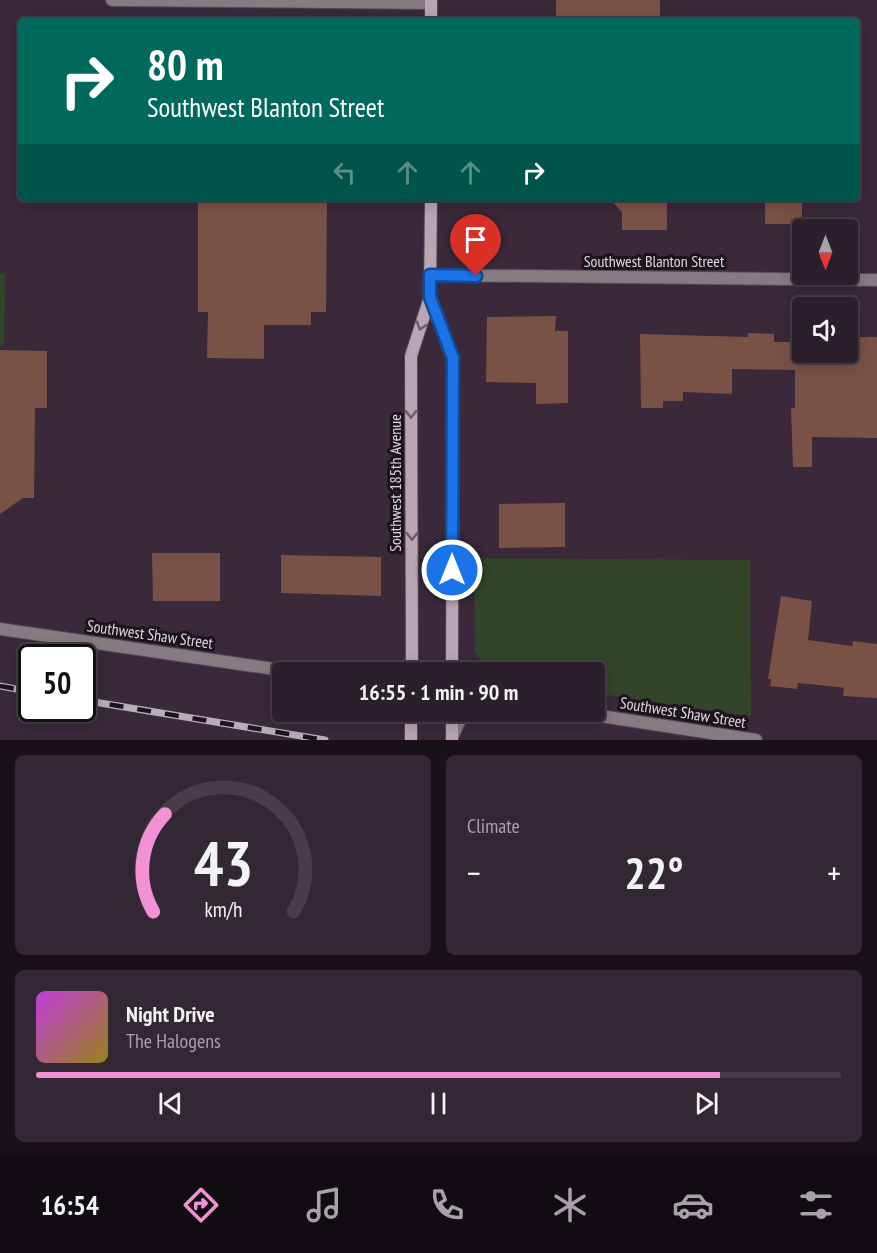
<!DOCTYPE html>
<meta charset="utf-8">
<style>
:root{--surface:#2b1f2c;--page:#332734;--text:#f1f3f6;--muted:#a6a2a9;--line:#473d48;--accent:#f391d5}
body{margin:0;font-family:"PT Sans Narrow",sans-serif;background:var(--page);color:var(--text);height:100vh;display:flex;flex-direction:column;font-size:22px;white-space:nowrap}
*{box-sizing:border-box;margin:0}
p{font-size:20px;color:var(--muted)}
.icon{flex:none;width:33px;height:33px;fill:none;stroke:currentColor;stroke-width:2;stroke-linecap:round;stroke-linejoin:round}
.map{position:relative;height:740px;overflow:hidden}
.sheet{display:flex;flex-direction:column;gap:15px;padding:15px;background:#181118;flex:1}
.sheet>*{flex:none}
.hud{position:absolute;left:18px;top:18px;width:842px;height:183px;border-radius:6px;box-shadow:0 3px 15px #0003,0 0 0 2px var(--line);background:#00695c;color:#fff;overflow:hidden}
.needle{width:39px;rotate:180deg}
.fabs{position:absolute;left:792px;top:219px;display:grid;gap:12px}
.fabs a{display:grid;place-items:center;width:66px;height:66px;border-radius:6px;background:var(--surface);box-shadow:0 3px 15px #0003,0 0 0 2px var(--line);font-size:30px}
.speed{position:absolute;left:18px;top:644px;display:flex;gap:12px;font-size:30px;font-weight:700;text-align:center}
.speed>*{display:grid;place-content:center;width:78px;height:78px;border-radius:50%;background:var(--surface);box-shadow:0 3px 15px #0003,0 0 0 2px var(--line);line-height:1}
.speed .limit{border:3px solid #111;border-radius:9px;background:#fff;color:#111}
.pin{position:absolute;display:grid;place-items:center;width:51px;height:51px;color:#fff;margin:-62px -26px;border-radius:50% 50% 50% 0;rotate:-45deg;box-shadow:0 0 6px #0007}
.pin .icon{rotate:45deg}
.me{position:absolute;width:66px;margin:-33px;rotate:0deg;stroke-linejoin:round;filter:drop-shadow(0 0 4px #0008)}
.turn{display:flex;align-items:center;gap:21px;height:126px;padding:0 30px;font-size:27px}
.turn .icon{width:78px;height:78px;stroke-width:2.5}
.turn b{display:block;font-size:42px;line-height:51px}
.lanes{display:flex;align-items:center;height:57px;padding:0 30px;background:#0003;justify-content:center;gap:30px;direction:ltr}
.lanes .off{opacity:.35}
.big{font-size:45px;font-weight:600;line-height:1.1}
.sheet .card{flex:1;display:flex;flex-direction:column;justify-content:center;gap:9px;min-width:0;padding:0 21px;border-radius:9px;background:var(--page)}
.sheet .dial{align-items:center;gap:0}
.dial svg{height:156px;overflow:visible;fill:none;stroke:var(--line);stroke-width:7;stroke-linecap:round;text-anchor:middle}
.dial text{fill:var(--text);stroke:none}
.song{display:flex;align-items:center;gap:18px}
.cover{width:72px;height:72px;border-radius:9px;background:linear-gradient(135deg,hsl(290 70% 55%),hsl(50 70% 35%))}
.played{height:6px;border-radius:3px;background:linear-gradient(90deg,var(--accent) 85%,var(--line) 85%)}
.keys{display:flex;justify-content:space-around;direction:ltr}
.heat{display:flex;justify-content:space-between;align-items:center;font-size:33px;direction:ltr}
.sheet .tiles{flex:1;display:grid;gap:15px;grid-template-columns:1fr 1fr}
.card:last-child{grid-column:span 2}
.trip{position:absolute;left:272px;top:662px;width:333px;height:60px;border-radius:6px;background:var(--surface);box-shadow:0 3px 15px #0003,0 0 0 2px var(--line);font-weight:600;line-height:60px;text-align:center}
.dock{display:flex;height:96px;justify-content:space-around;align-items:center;background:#110c12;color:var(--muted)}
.dock .icon{width:42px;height:42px}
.dock .selected{color:var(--accent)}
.dock b{font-size:27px;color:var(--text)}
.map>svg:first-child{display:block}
.green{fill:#324528}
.building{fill:#7a5145}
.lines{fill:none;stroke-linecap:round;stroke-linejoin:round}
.street-casing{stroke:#544555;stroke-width:14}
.secondary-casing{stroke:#544555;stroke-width:14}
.street{stroke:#867b82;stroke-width:12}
.secondary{stroke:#b8a6b2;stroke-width:12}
.rail-casing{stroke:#b8acb8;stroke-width:7}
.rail{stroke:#1c141c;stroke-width:4.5;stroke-dasharray:14;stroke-linecap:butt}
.oneway{stroke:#6a5d67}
.route-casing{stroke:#114b97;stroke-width:15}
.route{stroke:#1a73e8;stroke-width:10}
.labels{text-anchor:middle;stroke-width:6;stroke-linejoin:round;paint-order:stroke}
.street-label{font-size:16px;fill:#e0d5e0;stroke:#1c141c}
</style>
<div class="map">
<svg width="877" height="740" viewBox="0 0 877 740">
<rect width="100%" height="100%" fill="#39293a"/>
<path class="green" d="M0,274H5L4,346H0Z
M474,558L750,560L751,716L594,693V672H491L475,653Z"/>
<path class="building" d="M556,0H660V21H556Z
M198,198H327L326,312H311V325H264V359L207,358L208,312H198Z
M609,198H667V230H622V212Z
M765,198H802V224H765Z
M556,316L555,331H568V403L536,404V383L486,382L487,317Z
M748,333L774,334V342H802V352H848V337H877V438L812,437V467H793L791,408H795V370L732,369V394L683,392V401H663V408H641L640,334L748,337Z
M0,350L47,351V408H35L34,498H23L0,514Z
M565,503V547L499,548V504Z
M152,553H220V601H153Z
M281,555L381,557V596L281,593Z
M781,596L812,601L808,640L852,646L853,641L877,644V698L843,696L844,688L838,687L798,683L797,689L770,686L771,679H768Z"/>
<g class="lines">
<defs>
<path id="street" d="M112,0L431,3
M431,275L877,280
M0,629L295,672
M385,672L412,664
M568,711L756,740
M452,737L461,718L474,711"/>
<path id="secondary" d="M431,0V21
M430,297L453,359L452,672
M412,672L411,356L430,297L431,198
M452,711V740
M411,740V711"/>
</defs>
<use href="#street" class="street-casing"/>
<use href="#secondary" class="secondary-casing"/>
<use href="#street" class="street"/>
<use href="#secondary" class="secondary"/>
<defs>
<path id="rail" d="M0,686L32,692
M82,700L325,740"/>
</defs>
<use href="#rail" class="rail-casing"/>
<use href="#rail" class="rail"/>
</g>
<defs><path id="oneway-chevron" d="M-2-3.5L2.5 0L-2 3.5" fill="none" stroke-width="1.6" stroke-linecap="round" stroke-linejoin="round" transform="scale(1.5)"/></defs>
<g class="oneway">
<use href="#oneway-chevron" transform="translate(421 326) rotate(108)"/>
<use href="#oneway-chevron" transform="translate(411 414) rotate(90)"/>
<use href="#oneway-chevron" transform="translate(412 536) rotate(90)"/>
</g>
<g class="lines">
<defs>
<path id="route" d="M452,570L453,358L430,297V275L476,276"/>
</defs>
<use href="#route" class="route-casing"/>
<use href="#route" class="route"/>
</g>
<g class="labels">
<g class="street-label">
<text x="654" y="267">Southwest Blanton Street</text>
<text transform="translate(395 483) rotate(-90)" y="6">Southwest 185th Avenue</text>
<text transform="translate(150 634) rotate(8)" y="6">Southwest Shaw Street</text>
<text transform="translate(683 712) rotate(9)" y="6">Southwest Shaw Street</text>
</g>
</g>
</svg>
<div class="fabs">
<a><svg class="needle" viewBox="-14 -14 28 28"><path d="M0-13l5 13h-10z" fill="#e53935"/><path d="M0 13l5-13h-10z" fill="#a6a2a9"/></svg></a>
<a><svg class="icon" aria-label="sound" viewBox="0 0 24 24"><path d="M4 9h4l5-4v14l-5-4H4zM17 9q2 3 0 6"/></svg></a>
</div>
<div class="speed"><div class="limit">50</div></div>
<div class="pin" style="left:476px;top:276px;background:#d93025"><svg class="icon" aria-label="arrive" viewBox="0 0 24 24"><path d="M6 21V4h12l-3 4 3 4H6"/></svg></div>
<svg class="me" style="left:452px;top:570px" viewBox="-20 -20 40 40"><circle r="17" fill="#1a73e8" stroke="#fff" stroke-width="3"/><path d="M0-11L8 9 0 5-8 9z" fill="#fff"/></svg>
<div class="trip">16:55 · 1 min · 90 m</div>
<div class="hud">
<div class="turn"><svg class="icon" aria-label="right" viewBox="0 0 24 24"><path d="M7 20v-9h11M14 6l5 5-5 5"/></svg><div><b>80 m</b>Southwest Blanton Street</div></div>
<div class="lanes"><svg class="icon off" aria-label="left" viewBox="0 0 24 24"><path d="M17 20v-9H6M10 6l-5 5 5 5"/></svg><svg class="icon off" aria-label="ahead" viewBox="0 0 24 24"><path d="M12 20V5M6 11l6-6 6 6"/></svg><svg class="icon off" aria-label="ahead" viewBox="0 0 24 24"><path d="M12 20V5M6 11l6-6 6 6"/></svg><svg class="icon" aria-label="right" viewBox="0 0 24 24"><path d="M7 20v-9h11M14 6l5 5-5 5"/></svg></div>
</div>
</div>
<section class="sheet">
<div class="tiles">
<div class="card dial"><svg viewBox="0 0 100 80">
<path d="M14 69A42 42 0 1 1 86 69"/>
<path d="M14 69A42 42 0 0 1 20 19" stroke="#f391d5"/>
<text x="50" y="56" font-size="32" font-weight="700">43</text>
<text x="50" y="72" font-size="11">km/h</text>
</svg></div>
<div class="card"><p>Climate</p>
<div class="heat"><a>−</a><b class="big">22°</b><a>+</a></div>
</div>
<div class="card">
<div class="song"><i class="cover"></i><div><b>Night Drive</b><p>The Halogens</p></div></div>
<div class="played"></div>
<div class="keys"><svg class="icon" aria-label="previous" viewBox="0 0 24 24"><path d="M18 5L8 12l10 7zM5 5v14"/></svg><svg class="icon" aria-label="pause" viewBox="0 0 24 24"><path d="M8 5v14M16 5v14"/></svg><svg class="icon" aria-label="next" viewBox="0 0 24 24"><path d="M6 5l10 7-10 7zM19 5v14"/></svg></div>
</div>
</div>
</section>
<nav class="dock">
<b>16:54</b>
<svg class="icon selected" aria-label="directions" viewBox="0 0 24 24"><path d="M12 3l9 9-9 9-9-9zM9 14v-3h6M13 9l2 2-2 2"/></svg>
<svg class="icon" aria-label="music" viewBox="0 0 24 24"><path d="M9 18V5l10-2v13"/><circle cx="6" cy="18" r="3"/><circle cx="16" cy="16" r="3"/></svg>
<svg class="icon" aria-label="phone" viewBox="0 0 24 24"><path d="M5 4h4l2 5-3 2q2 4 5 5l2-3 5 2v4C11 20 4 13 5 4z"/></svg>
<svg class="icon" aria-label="climate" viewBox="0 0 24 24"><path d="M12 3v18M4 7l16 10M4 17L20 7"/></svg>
<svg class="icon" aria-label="car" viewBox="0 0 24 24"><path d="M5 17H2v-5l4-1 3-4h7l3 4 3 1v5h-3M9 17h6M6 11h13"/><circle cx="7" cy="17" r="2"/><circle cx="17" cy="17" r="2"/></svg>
<svg class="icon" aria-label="filters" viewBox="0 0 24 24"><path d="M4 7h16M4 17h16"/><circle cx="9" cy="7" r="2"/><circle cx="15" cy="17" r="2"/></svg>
</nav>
